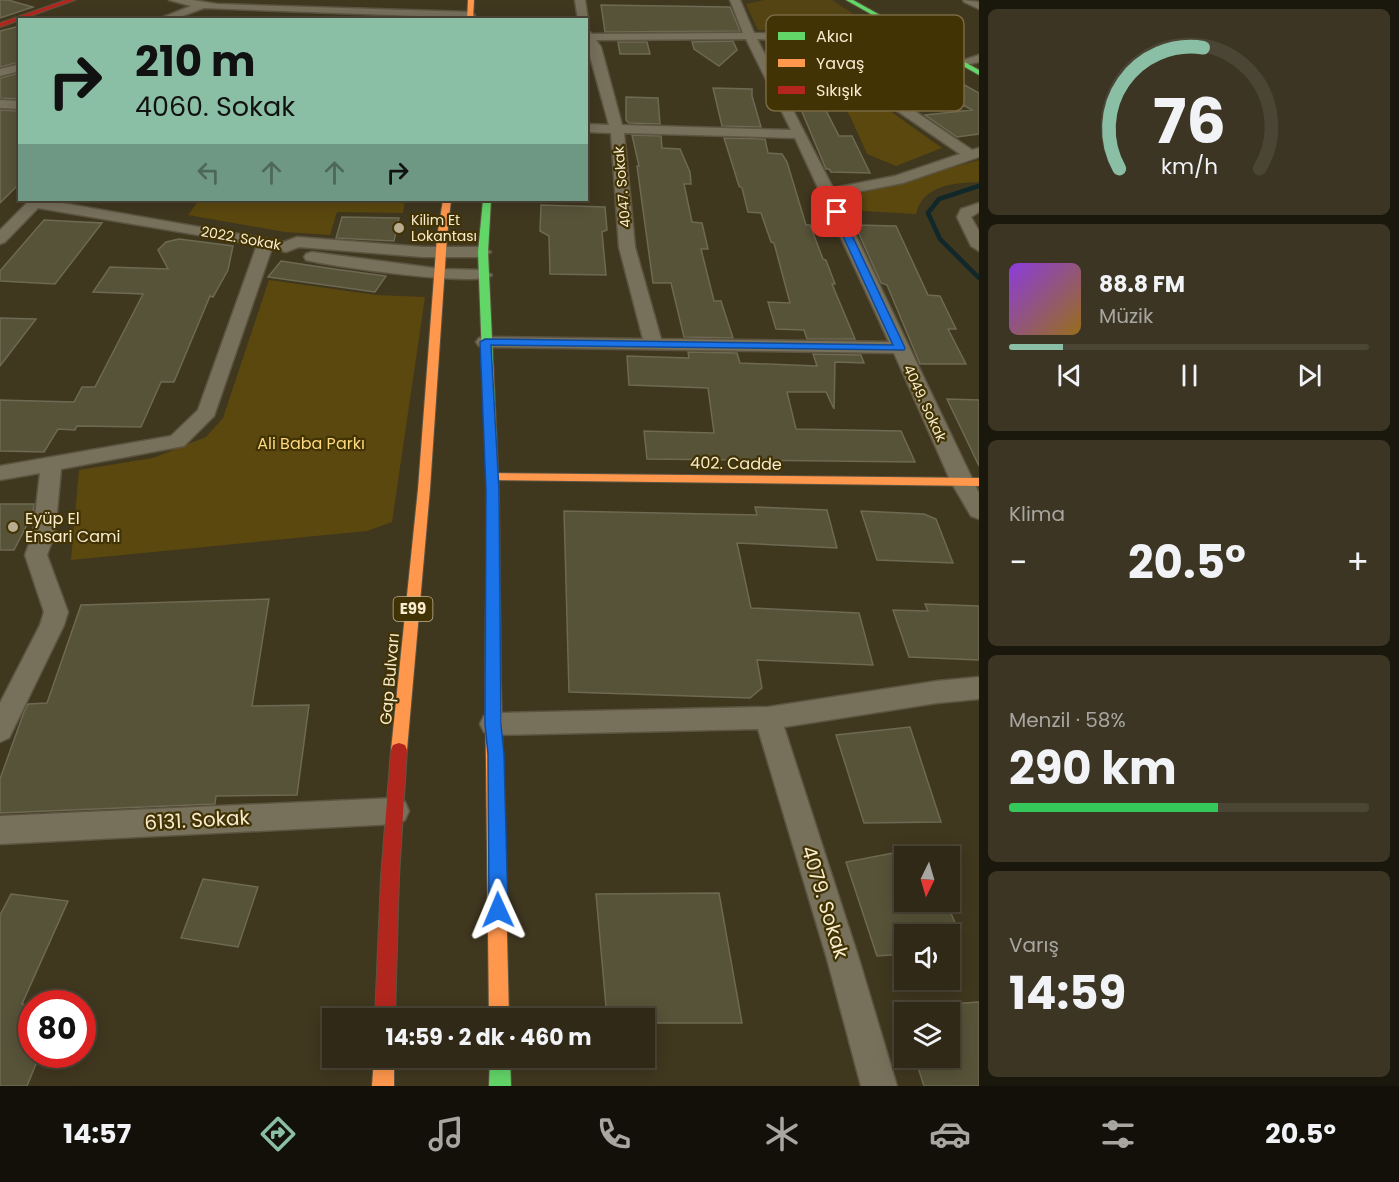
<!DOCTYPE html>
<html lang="tr">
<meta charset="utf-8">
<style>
:root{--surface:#302917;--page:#3c3524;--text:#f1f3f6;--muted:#a8a6a1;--line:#4b4536;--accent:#8abfa5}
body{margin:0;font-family:Poppins,sans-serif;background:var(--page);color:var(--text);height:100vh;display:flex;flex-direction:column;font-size:22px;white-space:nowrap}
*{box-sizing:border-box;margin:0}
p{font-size:20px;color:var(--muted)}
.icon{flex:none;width:33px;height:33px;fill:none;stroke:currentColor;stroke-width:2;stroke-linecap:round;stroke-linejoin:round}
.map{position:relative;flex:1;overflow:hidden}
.drawer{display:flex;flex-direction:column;gap:9px;padding:9px;background:#1a170d;width:420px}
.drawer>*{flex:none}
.banner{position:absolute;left:18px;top:18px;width:570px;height:183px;border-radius:0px;box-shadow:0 3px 15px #0003,0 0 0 2px var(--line);background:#8abfa5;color:#111;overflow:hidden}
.needle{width:39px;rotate:185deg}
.tools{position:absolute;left:894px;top:846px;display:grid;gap:12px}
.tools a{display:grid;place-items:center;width:66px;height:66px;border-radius:0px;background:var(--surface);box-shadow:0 3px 15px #0003,0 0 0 2px var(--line);font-size:30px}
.speed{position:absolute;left:18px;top:990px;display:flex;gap:12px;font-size:30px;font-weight:700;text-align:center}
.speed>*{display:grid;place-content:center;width:78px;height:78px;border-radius:50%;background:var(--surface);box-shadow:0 3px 15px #0003,0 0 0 2px var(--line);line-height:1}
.speed .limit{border:9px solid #d22;background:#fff;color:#111}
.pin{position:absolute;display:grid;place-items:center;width:51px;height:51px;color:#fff;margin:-26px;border-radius:12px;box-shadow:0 3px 9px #0006}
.me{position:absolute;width:66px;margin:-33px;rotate:359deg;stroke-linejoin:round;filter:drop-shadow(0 0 4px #0008)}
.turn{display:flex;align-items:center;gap:21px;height:126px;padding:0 18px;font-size:27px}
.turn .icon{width:78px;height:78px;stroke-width:2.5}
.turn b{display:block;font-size:42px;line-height:51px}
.lanes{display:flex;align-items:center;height:57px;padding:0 18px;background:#0003;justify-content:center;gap:30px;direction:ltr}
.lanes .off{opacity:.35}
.big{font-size:45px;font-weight:700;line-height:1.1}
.drawer .widget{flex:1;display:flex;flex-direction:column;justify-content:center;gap:9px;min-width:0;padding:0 21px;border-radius:9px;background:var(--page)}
.drawer .dial{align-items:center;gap:0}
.dial svg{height:156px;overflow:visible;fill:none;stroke:var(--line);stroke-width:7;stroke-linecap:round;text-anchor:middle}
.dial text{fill:var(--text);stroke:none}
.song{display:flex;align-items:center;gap:18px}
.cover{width:72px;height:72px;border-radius:9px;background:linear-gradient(135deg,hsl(270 70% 55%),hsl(40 70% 35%))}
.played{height:6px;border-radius:3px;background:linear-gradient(90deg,var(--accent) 15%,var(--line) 15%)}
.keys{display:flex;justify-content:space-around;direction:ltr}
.heat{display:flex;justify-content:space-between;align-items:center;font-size:33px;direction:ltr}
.charge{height:9px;border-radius:4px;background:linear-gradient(90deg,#34c759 58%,var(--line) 0)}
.trip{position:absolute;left:322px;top:1008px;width:333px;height:60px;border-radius:0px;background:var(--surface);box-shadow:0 3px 15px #0003,0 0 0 2px var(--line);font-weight:700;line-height:60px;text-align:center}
.tabs{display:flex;height:96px;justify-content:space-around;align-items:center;background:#131009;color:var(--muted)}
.tabs .icon{width:42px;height:42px}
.tabs .active{color:var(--accent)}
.tabs b{font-size:27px;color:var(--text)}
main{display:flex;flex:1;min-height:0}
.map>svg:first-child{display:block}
.built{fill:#544313}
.green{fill:#5b480f}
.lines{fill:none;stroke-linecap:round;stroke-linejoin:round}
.stream{stroke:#102829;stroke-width:4.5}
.building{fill:#575339;stroke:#6d6953;stroke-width:1.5}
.street-casing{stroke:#5c5441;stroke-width:3}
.fast-casing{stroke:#5c5441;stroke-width:2}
.slow-casing{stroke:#5c5441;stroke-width:2}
.jam-casing{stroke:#5c5441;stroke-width:2}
.street{fill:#77705b;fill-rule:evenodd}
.fast{fill:#63d668;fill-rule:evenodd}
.slow{fill:#ff974d;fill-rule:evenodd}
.jam{fill:#b3261e;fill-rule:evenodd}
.route{fill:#1a73e8;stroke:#114b97;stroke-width:1.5}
.poi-dot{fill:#b8ad91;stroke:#423305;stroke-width:2}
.labels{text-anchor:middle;stroke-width:4.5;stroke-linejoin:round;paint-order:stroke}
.far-street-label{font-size:14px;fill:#f8eccf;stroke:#423305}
.far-poi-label{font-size:14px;fill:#f8eccf;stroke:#423305;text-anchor:start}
.shield{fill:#423305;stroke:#c1b492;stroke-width:1.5}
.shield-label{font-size:15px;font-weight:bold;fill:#f8eccf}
.park-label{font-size:16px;fill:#fdda7f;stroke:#423305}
.street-label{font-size:16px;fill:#f8eccf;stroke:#423305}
.poi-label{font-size:16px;fill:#f8eccf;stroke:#423305;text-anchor:start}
.near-street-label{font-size:20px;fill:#f8eccf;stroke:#423305}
.key{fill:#423305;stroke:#796a42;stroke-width:1.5}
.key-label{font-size:16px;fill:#f8eccf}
</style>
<main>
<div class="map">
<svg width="979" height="1086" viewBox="0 0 979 1086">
<rect width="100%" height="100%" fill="#40371f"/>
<path class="built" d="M764,0H832L889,37L829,36L821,33L758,30L746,4Z"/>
<path class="green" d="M832,86H855L942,148L896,166L867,154L851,118Z
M979,160V182C953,183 923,185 916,214L846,210L841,199Z
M199,200H405L403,213L337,212L330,235L285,232L188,215Z
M269,280L376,295L425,297L392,522L367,531L71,560L79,470L153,458L206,437L223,418Z"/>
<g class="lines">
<path class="stream" d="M979,186L939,199L928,213L940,239L979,278"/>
</g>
<path class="building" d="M0,0H8L33,7L0,18Z
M601,5L730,7L740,31L605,32Z
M20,26V62L0,67V31Z
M733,41L737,50L719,66L694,49L692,42Z
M618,42H647L650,54H620Z
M20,73L19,99L0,98V78Z
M959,82L979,93V134L957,137L925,115L972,110L930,86Z
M713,88L752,89V96L761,127L722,126Z
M792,88L815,89L839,136H852L870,173L831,172L829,169H826Z
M626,97L658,98L660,124L629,123L626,120Z
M0,110L19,111L20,115V183L0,203Z
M632,135L661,136L662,148L680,149L690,172L691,184H684L692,222L702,223L708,249H701L714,301H721L733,338L684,337L671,283H653L637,166H639Z
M724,138L765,139L768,153L782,154L787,162L806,225H810L823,259L826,260L835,284H832L855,339H807L804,330L776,329L768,302L790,303L774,243L771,242L761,213L748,212L742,188L739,186Z
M541,205L605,207L607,230L602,232L606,275L550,274L549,236L540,231Z
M342,217L399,218L394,241L336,238Z
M44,220L102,223L55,284L0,281V271Z
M855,225L896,226L928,295L940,296L956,329H948L966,364H920L887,285L881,283Z
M179,239L233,246L228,270L213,297L210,296L174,382H161L141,427L77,426L75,430L58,429L44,452L0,451V400L74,402L82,387H95L143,294L93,292L110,267L168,269L158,250L166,242Z
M281,261L334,269L386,276L375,292L268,277Z
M0,318L36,319L0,366Z
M688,352L737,353L740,363L817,366L813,354L861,355L864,363L835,362L834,409L826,392H787L796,429L901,431L915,462L647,459L644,431L714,433L708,388L629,385L627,356L689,358Z
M947,399L979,400V466Z
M0,504H34L33,513L14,550H0Z
M755,507L827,510L837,548L737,543L751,608L859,613L873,665L757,660L762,688L750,698L569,692L564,511L757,515Z
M861,511L924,514L936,519L953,563L877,560Z
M269,599L252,706L309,705L297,795L216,796L215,804L0,813V779L24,712L28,704L47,703L81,605Z
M925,604L979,606V660L909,657L893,610L928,611Z
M910,727L941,822L864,823L836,735Z
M904,851V902H946L960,934H904V954L877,956L846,862Z
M203,879L258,887L238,947L181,938Z
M719,893L742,1023H645V1018H607L596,894Z
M11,894L68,901L22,1004L32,1006V1054H40L27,1086H0V915Z
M979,1002V1086H924L915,1058H950V1004Z"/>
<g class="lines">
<defs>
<path id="street" d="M169,0H192L217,4L470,12L475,15L470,18L204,8L172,20H156L191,6Z
M575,0H585L588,20L587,22L586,20H578Z
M730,0H740L754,33L919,37V41L915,42L810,40L972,150L979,148V157L903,183L837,196L979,493V519L971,516L951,482L894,353L485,347L479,346L476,342L479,338L485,337L643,339L619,247L611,133L586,132V124L609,125L586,42V29L592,34L743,33ZM746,39L791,130L622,125L601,47L596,40ZM757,39L795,40L850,78H777ZM780,85L861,86L960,154L895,176L833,188ZM624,133L795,138L889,342L661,339L635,247Z
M963,0L979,2V9L964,2Z
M979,55V62L961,66L955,63Z
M20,64V71L0,76V69Z
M0,100L20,101V109L0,108Z
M30,200H45L284,242L297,237L423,247H483L491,252L483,257H423L299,247L286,252L272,248L214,416L184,446L61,469L55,533L47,555L68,612L64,625L9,738L0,742V703L40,625L44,612L25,555L33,533L40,473L0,480V466L171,436L198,410L257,245L38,208L5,242L0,244V230Z
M979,203V212L971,217L979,231V251L971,246L957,217L961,209Z
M312,252L441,269L484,270L492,275C482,288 329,266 306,260L304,257L306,254Z
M979,677V699L937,703L784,727L859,959L897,1086H861L827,959L758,729L493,735L484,732L480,724L484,716L493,713L768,707L937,681Z
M395,798L405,802L409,811L405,820L395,824L0,844V816Z"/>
<path id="fast" d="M846,0H853L979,70V75Z
M483,200H491L488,252L499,491L501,681L498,685L493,687L488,685L485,681L487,491L478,252Z
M490,1058H510L511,1086H489Z"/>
<path id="slow" d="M468,0H474L473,20H467Z
M443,200H451L447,237L430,489L407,750L405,755L399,757L393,755L391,750L418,489L437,237Z
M492,473L979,478V486L488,480L486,477Z
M493,675L498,677L501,681L509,1018H489L485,681L488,677Z
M374,1058H394V1086H372Z"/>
<path id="jam" d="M66,0H75L0,27V23Z
M399,743L405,745L407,750L399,877L395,1018H375L381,877L391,750L393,745Z"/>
</defs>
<use href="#street" class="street-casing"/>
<use href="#fast" class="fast-casing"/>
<use href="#slow" class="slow-casing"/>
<use href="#jam" class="jam-casing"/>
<use href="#street" class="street"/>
<use href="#fast" class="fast"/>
<use href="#slow" class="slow"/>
<use href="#jam" class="jam"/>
</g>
<path class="route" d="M837,209L841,212L905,348L904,350L491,345L499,491L501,724L504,754L508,910L505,917L498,919L491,917L489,910L488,754L485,724L486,491L480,342L485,339L893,345L832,212Z"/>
<g class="poi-dot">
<circle cx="399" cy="228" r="6"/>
<circle cx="13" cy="527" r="6"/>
</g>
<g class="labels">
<g class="far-street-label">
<text transform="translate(622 187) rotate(-95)" y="5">4047. Sokak</text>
<text transform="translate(241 238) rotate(10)" y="5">2022. Sokak</text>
<text transform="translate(925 403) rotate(65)" y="5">4049. Sokak</text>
</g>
<g class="far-poi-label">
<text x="411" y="225">Kilim Et<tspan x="411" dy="16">Lokantası</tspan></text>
</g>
<rect class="shield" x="393.5" y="597" width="39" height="24" rx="4.5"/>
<g class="shield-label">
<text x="413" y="614">E99</text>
</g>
<g class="park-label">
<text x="311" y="449">Ali Baba Parkı</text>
</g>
<g class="street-label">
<text transform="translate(736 463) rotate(1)" y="6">402. Cadde</text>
<text transform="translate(389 679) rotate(-85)" y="6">Gap Bulvarı</text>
</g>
<g class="poi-label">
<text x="25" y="524">Eyüp El<tspan x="25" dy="18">Ensari Cami</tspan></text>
</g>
<g class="near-street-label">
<text transform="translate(197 820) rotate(-3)" y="7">6131. Sokak</text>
<text transform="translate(825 902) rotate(73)" y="7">4079. Sokak</text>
</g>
</g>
<rect x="766" y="15" width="198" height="96" rx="9" class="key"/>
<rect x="778" y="32" width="27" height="8" fill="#63d668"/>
<rect x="778" y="59" width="27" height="8" fill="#ff974d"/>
<rect x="778" y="86" width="27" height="8" fill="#b3261e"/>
<g class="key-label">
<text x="816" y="42">Akıcı</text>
<text x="816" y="69">Yavaş</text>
<text x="816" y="96">Sıkışık</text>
</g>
</svg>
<div class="tools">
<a><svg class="needle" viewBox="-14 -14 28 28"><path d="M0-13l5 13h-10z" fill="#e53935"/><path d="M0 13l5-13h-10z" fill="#a8a6a1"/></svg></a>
<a><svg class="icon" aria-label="sound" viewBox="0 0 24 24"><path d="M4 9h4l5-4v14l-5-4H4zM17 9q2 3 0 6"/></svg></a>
<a><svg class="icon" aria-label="layers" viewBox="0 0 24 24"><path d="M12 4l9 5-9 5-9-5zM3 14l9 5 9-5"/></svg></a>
</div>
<div class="speed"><div class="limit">80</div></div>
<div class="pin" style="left:837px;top:212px;background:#d93025"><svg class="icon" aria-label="arrive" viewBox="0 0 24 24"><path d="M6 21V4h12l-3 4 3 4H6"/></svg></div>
<svg class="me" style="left:498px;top:910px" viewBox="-20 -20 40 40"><path d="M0-17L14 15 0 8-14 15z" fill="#1a73e8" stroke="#fff" stroke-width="4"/></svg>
<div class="trip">14:59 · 2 dk · 460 m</div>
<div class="banner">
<div class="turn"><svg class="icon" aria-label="right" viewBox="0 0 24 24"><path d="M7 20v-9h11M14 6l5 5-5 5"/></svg><div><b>210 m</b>4060. Sokak</div></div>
<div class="lanes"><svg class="icon off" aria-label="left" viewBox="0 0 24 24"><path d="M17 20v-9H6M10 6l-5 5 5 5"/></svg><svg class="icon off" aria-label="ahead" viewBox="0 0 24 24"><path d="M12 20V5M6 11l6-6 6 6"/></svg><svg class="icon off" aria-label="ahead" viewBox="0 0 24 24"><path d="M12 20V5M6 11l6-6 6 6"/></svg><svg class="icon" aria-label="right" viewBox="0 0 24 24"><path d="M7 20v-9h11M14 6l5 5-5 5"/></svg></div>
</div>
</div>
<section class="drawer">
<div class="widget dial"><svg viewBox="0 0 100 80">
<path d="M14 69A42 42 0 1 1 86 69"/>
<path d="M14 69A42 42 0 0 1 57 7" stroke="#8abfa5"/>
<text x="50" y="56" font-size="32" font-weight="700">76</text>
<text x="50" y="72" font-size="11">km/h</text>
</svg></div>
<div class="widget">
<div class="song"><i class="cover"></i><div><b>88.8 FM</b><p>Müzik</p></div></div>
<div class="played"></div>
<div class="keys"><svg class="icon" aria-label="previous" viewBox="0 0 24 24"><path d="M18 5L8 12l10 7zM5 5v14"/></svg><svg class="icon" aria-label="pause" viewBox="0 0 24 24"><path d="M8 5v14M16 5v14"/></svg><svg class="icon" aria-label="next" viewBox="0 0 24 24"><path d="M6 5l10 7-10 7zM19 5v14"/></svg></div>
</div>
<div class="widget"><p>Klima</p>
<div class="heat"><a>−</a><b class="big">20.5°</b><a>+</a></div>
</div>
<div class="widget"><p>Menzil · 58%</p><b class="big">290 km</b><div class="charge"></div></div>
<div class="widget"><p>Varış</p><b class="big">14:59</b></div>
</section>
</main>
<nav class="tabs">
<b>14:57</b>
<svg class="icon active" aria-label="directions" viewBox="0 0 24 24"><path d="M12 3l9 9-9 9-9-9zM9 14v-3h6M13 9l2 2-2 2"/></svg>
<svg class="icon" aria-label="music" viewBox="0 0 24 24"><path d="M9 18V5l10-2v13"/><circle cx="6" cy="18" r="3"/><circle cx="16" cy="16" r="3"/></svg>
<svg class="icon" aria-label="phone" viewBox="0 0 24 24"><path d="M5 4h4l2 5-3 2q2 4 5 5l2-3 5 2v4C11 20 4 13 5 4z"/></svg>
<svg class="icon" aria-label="climate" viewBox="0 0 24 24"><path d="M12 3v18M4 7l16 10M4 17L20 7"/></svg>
<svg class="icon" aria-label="car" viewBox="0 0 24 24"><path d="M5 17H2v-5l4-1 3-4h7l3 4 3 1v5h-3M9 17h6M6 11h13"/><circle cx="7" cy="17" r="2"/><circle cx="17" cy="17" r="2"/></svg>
<svg class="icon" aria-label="filters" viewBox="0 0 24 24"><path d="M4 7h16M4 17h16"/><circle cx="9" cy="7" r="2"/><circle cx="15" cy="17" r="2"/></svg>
<b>20.5°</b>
</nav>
